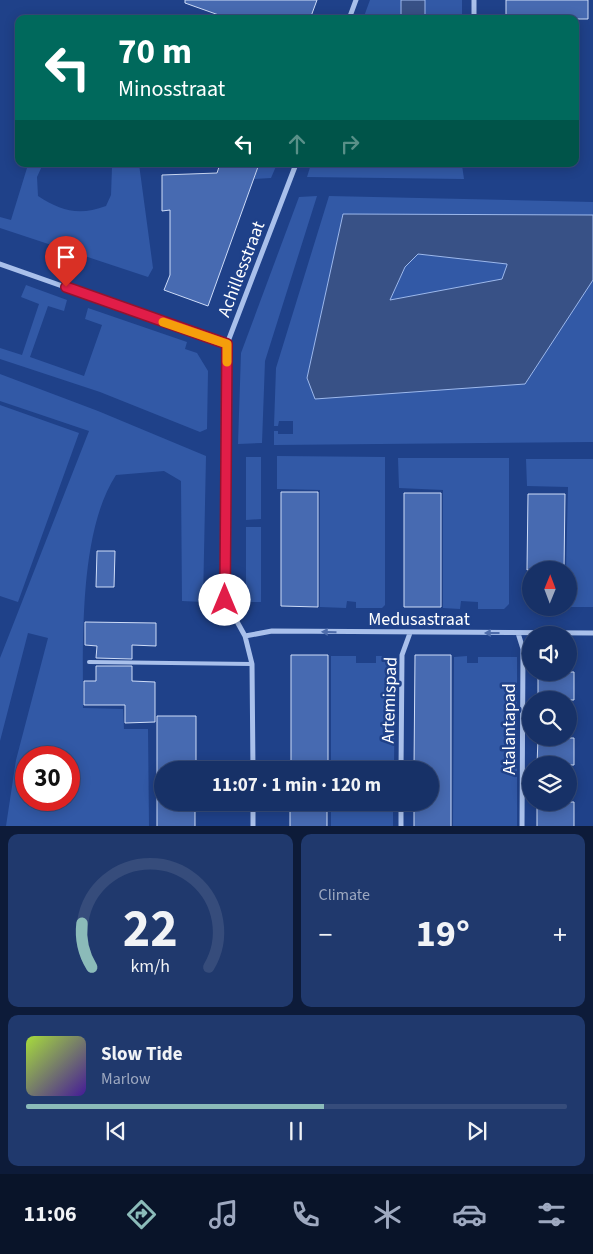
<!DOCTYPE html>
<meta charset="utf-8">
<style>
:root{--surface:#173167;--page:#20396d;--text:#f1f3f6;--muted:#9ea9c0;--line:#364c7b;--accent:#8bbbb9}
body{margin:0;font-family:"Source Sans 3",sans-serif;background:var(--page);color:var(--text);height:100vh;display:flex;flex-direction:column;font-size:19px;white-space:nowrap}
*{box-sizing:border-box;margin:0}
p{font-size:16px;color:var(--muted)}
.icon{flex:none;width:28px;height:28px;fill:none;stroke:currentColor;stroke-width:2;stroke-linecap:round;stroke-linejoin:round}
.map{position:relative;height:826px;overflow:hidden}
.details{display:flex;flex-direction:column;gap:8px;padding:8px;background:#0d1b39;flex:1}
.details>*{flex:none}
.top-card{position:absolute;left:15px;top:15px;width:564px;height:152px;border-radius:10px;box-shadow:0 2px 12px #0003,0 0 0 1px var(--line);background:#00695c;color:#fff;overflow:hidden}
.needle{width:32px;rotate:1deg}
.buttons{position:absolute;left:522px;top:561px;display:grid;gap:10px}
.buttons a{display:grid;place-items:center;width:55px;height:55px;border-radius:50%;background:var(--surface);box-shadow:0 2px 12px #0003,0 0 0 1px var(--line);font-size:25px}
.speed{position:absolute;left:15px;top:746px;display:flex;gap:10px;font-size:25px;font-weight:700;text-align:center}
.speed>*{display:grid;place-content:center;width:65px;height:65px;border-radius:50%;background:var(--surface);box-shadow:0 2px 12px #0003,0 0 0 1px var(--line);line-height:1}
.speed .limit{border:8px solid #d22;background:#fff;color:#111}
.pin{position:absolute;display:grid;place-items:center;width:42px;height:42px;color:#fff;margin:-51px -21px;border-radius:50% 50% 50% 0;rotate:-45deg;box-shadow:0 0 5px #0007}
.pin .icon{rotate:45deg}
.me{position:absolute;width:55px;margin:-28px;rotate:0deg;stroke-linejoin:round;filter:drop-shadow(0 0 4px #0008)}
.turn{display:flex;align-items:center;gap:18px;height:105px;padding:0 20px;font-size:22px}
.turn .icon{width:65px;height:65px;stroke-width:2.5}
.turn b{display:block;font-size:35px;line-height:42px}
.lanes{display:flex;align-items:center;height:48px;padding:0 20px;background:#0003;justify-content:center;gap:25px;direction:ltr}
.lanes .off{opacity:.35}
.big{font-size:38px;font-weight:700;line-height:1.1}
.details .widget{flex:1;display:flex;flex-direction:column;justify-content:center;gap:8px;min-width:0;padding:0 18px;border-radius:10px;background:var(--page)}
.details .dial{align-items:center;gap:0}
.dial svg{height:130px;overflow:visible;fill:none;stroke:var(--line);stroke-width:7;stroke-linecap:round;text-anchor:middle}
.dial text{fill:var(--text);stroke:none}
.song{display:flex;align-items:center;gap:15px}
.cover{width:60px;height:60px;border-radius:8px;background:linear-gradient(135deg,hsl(80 70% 55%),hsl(260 70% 35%))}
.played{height:5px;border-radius:2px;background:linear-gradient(90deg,var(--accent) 55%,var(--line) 55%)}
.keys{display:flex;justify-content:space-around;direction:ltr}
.heat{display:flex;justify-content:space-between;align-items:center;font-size:28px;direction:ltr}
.details .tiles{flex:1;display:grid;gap:8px;grid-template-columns:1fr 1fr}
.widget:last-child{grid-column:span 2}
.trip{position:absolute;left:154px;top:761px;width:285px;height:50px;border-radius:25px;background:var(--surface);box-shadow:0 2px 12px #0003,0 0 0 1px var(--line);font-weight:700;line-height:50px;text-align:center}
.dock{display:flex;height:80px;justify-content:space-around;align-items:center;background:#091429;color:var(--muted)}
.dock .icon{width:35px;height:35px}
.dock .selected{color:var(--accent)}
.dock b{font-size:22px;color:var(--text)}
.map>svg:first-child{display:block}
.green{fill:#3259a6;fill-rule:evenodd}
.water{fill:#385186;stroke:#9db9ed;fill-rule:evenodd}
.building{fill:#476ab1;stroke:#cedcf8}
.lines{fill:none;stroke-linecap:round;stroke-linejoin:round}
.lane{stroke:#a9c0eb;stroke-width:4}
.street{stroke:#a9c0eb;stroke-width:5}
.oneway{fill:#4f6dab}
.route-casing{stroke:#92132f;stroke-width:12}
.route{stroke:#e11d48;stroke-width:9}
.slow{stroke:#f59e0b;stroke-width:9}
.labels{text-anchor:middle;stroke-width:5;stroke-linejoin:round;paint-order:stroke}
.street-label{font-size:18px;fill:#fff;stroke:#1f4189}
</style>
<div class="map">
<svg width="593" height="827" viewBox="0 0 593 827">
<rect width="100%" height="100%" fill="#1f4189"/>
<path class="green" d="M370,0H401V19H363Z
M425,0H462V19H425Z
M24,164H43L37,177L38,196C61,211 79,216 106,206L111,195L112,167L115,164H139L153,268L148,277L0,228V217L11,220L27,168Z
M259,164H277L271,178L254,179Z
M311,164L462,165L464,179L307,177Z
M317,196L265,361L262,443L238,444L241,353L299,197Z
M329,196L593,202V215L343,214L307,378L525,384L593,280V442L274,445V431H278V434H293V421H279L278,426H274L276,368Z
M417,254L508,264L502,279L390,300L405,267Z
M26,285L67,300L64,311L48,306L30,357L84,376L102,325L85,319L88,308L187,342L185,349L197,353L208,371L207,429L200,432L100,392L0,359V348L22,355L39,304L21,297Z
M0,374L98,411L206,456L203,602L182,601L181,481L164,471L116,475C79,531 83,642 83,708L123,709L124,729H148L149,826H6L16,760L48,638L28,633L0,741V658L89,431L0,401ZM26,758H69V800H26Z
M0,405L79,433L18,602L0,596Z
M277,456L385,457V605L382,608H356V602L347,601L346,608L320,607V490L277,489Z
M246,457H261V519L246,520Z
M398,458H509V604L504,609H478V602L461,601L460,609L443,608V490L399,488Z
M526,459H593V607H569V570H566L568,487L527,486Z
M246,527H261V602H246Z
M331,656H356V663H376V656H395L394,770H331Z
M467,656V663H478V657H517V826H453L454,657Z
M331,803H393V826H331Z"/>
<path class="water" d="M401,0H425V19H401Z
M343,214L593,215V280L525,384L315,399L307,378ZM418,254L507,264V265L502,279L390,300L405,267Z"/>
<path class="building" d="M185,0H317L310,19H230L185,3Z
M506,0H588V19H506Z
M220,164H259L208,306L164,290L170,275V210L162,211V175L217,173Z
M281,492H318V607L281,606Z
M404,493H441V607H404Z
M528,494H565L564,570H527Z
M97,551H115L114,587H96Z
M85,622L156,623V646L132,645V659L96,658L97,646L85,645Z
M291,655H328V770H291Z
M415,655H451V827H414V802H430V770H414Z
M96,666H132V681L155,682V722L125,723V705H84V681H96Z
M538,672H574V700H538Z
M157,716H196V770H162V802H195V827H157Z
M538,738H574V765H537Z
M327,802V827H290V802Z
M537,802H574V827H537Z"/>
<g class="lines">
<path class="lane" d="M89,662L252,664"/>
<path class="street" d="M474,0V19
M349,19L356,0
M0,264L227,344
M518,633L523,649L522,827
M245,636L272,631L593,633
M253,770L252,664L245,636L225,600L227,344L296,164
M401,770L402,655L410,633
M253,827V802
M401,827V802"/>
</g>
<defs><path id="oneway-solid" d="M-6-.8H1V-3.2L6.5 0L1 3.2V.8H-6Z" transform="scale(1.25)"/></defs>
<g class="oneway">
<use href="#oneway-solid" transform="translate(329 632) rotate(-179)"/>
<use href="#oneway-solid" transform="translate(492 633) rotate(-180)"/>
</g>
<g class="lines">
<defs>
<path id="route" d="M66,287L227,344L225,600"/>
</defs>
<use href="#route" class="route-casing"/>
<use href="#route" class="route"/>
<path class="slow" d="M163,322L227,344V362"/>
</g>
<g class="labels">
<g class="street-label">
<text transform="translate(241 269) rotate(-69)" y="6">Achillesstraat</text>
<text x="419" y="625">Medusastraat</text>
<text transform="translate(389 700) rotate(-88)" y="6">Artemispad</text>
<text transform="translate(509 729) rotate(-90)" y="6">Atalantapad</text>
</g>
</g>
</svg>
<div class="buttons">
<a><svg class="needle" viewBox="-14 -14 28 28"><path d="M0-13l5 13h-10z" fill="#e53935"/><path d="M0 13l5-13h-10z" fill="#9ea9c0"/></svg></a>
<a><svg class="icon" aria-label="sound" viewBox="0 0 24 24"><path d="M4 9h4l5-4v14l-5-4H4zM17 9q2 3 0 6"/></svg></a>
<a><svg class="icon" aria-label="search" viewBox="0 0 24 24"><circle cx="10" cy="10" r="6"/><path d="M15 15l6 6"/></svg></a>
<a><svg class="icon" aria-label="layers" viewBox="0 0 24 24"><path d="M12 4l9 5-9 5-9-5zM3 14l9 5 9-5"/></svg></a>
</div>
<div class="speed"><div class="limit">30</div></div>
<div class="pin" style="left:66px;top:287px;background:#d93025"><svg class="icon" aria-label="arrive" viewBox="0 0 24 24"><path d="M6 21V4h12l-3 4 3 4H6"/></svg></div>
<svg class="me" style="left:225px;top:600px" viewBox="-20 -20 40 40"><circle r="19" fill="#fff"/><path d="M0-13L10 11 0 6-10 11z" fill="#e11d48"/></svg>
<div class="trip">11:07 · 1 min · 120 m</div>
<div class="top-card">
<div class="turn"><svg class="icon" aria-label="left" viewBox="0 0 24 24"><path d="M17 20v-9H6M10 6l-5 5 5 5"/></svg><div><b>70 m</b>Minosstraat</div></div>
<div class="lanes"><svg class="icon" aria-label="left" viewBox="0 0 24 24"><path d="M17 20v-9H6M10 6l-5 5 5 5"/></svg><svg class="icon off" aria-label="ahead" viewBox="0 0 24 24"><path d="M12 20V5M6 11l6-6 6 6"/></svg><svg class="icon off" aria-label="right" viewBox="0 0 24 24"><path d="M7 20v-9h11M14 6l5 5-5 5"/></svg></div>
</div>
</div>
<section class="details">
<div class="tiles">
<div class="widget dial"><svg viewBox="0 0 100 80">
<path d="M14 69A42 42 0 1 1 86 69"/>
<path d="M14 69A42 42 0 0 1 8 42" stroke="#8bbbb9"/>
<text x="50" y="56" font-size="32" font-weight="700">22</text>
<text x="50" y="72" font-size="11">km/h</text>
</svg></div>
<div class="widget"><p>Climate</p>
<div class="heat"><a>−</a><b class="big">19°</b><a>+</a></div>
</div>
<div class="widget">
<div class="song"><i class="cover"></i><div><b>Slow Tide</b><p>Marlow</p></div></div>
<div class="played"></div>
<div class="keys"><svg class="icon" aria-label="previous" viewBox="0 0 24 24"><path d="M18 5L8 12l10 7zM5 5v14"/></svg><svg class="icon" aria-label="pause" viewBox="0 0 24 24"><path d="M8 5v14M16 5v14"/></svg><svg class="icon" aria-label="next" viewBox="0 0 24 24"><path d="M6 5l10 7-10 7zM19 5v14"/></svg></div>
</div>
</div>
</section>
<nav class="dock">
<b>11:06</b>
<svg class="icon selected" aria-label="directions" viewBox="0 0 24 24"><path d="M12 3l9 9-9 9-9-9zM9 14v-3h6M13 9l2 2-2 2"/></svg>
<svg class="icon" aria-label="music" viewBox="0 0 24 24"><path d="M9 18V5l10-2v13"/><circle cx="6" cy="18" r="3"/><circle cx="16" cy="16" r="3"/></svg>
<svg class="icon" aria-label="phone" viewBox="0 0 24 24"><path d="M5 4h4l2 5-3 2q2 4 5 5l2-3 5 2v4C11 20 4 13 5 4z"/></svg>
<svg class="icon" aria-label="climate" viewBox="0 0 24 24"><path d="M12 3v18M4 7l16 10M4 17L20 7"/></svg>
<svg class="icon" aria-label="car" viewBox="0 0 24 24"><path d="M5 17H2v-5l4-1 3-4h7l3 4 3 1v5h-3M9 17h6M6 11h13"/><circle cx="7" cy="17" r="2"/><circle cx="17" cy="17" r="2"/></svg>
<svg class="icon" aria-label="filters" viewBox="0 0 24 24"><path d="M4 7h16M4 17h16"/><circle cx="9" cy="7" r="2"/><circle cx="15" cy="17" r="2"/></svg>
</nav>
